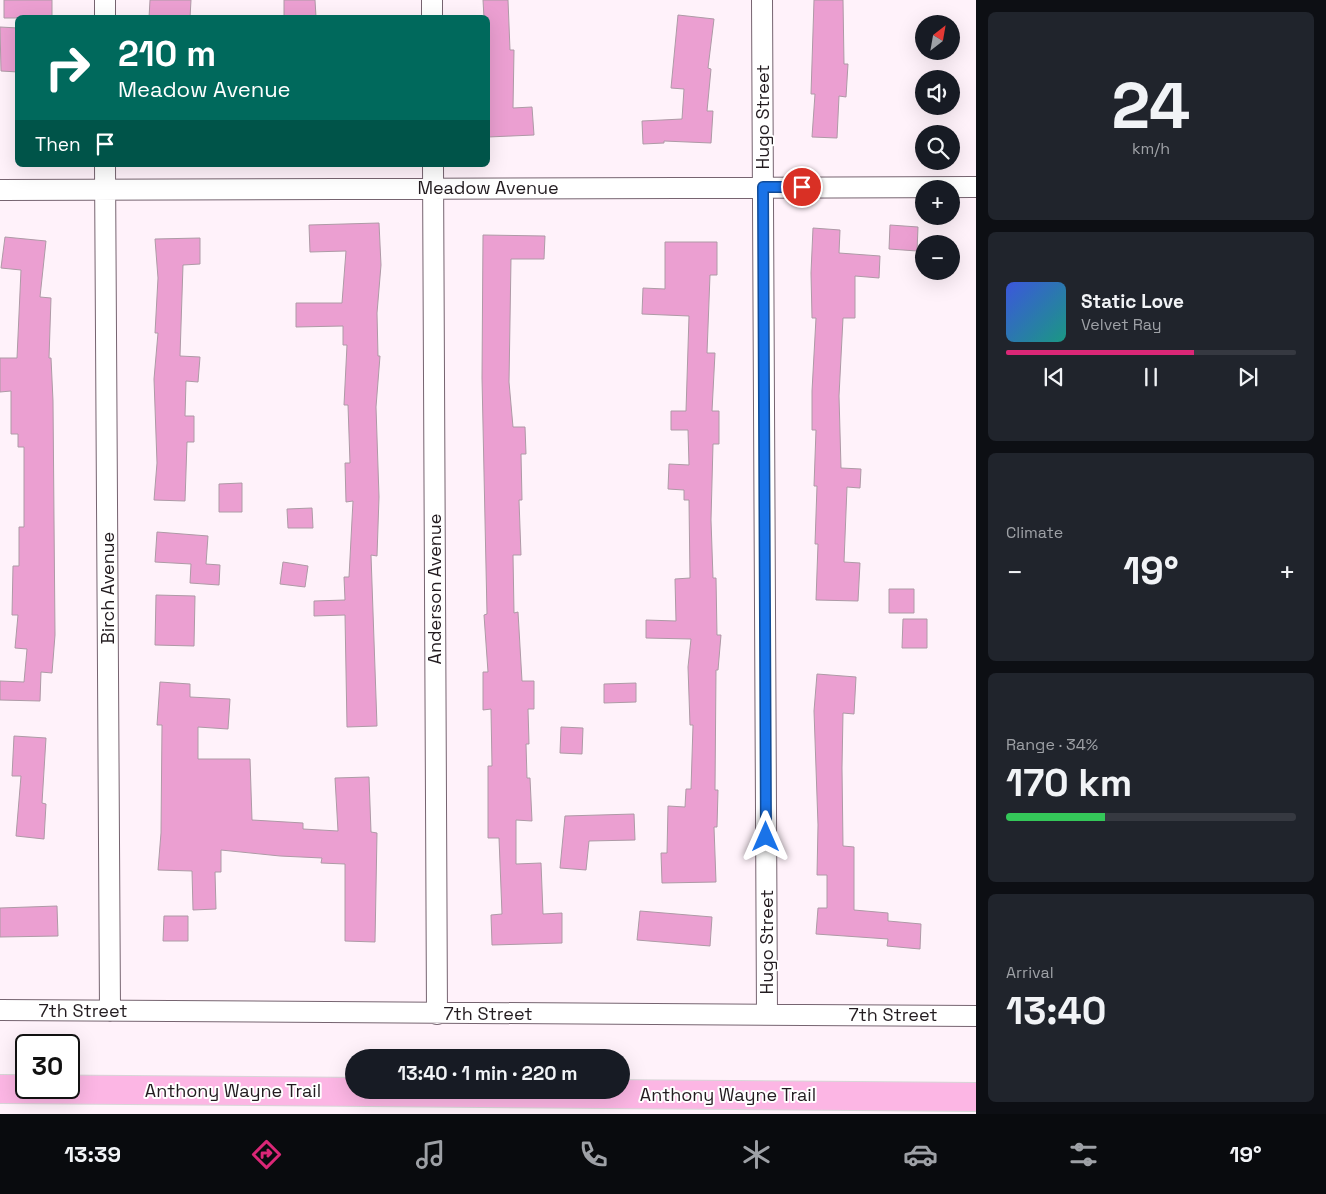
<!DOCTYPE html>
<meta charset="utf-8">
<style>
:root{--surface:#171b24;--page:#20242c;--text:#f1f3f6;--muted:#9ea1a6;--line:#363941;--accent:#db2777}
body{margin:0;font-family:"Space Grotesk",sans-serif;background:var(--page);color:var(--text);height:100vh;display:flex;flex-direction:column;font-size:19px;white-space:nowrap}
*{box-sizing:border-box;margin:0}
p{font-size:16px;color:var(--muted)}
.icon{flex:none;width:28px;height:28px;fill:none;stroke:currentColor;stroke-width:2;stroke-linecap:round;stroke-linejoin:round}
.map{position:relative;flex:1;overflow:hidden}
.panel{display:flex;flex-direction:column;gap:12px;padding:12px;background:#0d0f14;width:350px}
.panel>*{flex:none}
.hud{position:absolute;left:15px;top:15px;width:475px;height:152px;border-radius:8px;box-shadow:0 5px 20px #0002;background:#00695c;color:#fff;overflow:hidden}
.needle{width:32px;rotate:31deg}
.fabs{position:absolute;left:915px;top:15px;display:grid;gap:10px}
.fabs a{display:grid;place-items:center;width:45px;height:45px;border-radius:50%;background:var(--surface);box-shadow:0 5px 20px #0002;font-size:25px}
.speed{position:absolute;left:15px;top:1034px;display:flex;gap:10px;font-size:25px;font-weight:700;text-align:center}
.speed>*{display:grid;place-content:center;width:65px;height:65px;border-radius:50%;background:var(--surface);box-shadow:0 5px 20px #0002;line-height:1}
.speed .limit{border:2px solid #111;border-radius:8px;background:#fff;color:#111}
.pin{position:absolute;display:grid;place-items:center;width:42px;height:42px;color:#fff;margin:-21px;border:2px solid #fff;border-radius:50%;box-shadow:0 1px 5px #0007}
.me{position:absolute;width:55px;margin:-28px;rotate:0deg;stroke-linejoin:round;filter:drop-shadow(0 0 4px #0008)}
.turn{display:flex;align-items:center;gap:18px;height:105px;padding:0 20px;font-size:22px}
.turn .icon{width:65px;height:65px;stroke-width:2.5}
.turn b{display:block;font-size:35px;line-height:42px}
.then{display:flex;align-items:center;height:48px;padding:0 20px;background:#0003;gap:10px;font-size:19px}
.big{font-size:38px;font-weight:700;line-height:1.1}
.panel .widget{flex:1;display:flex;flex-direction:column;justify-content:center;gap:8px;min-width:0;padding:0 18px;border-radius:8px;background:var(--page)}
.panel .dial{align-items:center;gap:0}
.dial b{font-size:65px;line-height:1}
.song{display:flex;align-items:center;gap:15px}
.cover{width:60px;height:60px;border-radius:8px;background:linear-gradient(135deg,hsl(230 70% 55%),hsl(170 70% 35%))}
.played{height:5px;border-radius:2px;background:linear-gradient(90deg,var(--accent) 65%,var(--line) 65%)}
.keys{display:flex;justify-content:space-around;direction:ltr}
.heat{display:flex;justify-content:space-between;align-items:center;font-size:28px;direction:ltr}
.charge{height:8px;border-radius:4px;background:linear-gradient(90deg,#34c759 34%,var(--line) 0)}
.trip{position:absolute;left:345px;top:1049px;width:285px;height:50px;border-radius:25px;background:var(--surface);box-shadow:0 5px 20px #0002;font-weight:700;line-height:50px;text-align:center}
.dock{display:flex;height:80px;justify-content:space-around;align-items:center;background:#090b0e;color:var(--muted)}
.dock .icon{width:35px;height:35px}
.dock .active{color:var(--accent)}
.dock b{font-size:22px;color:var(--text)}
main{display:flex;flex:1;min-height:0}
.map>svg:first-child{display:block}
.building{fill:#eb9fd1;stroke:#ae9aa6}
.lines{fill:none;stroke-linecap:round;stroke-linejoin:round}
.street-casing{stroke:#766470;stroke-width:22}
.highway-casing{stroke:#d7d6d7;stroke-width:30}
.street{stroke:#fff;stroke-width:20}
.highway{stroke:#fcb6e4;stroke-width:28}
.route-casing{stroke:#114b97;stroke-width:12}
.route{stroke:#1a73e8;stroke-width:9}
.labels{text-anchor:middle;stroke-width:4;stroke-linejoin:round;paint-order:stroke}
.street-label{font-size:18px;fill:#231c20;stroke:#fff}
</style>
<main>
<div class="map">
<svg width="976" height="1114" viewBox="0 0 976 1114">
<rect width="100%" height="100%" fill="#fff2fa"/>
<path class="building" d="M4,0H52V18H4Z
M150,0H191L190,18H149Z
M284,0H315L316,17L284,18Z
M483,0H508L510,50H514L513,108L532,107L534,135L488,137V18H484Z
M814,0H843L844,64H848L846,97L839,96L837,138L812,137L815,94H811Z
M678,15L714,19L708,68L711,69L707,111H713L711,143L664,141V143L643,144L642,121L682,119L684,89L671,88Z
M0,27L18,28V72L1,71Z
M379,223L381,265L377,313L378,356H380L376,407L379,497L377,556L371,555L377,726L347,727L345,615L314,616V601L345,600L344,577H349L353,501L346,502L345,463H350L348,405H344L347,345H343V326L296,327V303H342L346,251L310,252L309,225Z
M890,225L918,227L917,251L889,249Z
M813,228L840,230L839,253L880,256L879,278L855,276V318H843L839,396L841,468L861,469L860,488L847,487L844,562L860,563L858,601L816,600L818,544H815L817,486H814L816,430H812V391L816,318H812L811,273Z
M483,235L545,236L544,259H511L509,382L513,427H525L526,454H521L522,500H519L521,555H513L514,613L518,612L522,681H534V709H528L529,744H526L527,778H530L532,821L516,820V864L541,863L543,914L562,913V943L492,945L491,915L502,914L499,838H488V766H492L491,709L483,710V672H488L484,615L487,614L482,378Z
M5,237L46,241L40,297L51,298L49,358H51L53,401L55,635L52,673L41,672L40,701L0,700V681L24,682L27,649L15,648L18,615H12L13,566H19V527H24V447H18V434H11V391L0,392V358H17L21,270L1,268Z
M200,238V264L183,265L180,356L200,357L198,382L186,381L185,416H194V442H187L185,501L154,500L157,463L154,379L158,333H155L158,278L155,239Z
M665,242H717V275H710L707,353H715L712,411H719V444H713L711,520L713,578H716L717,635H721L718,670H716L715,790H718L717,827H714L716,882L662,883L661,853H667L668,806L685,807L686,789H691L693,725H690L688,667L691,639L646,638V620L676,621L675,579L690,578L689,500H684V490L668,489L669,464L689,465L688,430H671V411H686L689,316L642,314L643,288L665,289Z
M242,483V512H219V484Z
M312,508L313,528H288L287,509Z
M157,532L208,536L206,564L220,565L219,585L190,583L191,564L155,562Z
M283,562L308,566L305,587L280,584Z
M889,589H914V613H889Z
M156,595L195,596L194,646L155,645Z
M903,619H927V648H902Z
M817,674L856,677L854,714L843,713L842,768L843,846L854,847V910L888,913V921L921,924L920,949L887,946L888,939L816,934L818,908H827V875H817L818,825L814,711Z
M160,682L190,684V697L230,699L228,729L198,727V759H250L252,820L303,823V829L338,831L335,778L369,777L371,832L377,833L375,942L345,941V864L321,863L322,858L280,856L221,850V872H215L216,909L193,910L192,871L158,870L161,833L162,725H157Z
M636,683V702L604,703V684Z
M561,727L583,728L582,754L560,753Z
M14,736L46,738L42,803L46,804L44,839L16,836L21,776H12Z
M634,814L635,840L589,841L586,870L560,868L565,816Z
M57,906L58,936L0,937V908Z
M640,911L712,917L710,946L637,940Z
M164,916H188V941H163Z"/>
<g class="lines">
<defs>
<path id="street" d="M105,0V18
M432,0V18
M762,0L767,1014
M105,165L110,1011
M433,165L437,1014
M0,190L976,187
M0,1010L976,1016"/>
<path id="highway" d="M0,1089L976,1097"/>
</defs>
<use href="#street" class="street-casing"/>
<use href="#highway" class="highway-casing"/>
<use href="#street" class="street"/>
<use href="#highway" class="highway"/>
</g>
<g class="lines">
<defs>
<path id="route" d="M766,837L763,187H802"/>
</defs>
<use href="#route" class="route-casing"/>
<use href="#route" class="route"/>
</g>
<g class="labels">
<g class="street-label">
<text transform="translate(763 117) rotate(-90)" y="6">Hugo Street</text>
<text x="488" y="194">Meadow Avenue</text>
<text transform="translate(108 588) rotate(-90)" y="6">Birch Avenue</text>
<text transform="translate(435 589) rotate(-90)" y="6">Anderson Avenue</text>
<text transform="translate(767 942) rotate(-90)" y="6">Hugo Street</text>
<text x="83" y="1017">7th Street</text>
<text x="488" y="1020">7th Street</text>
<text x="893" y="1021">7th Street</text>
<text x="233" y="1097">Anthony Wayne Trail</text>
<text x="728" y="1101">Anthony Wayne Trail</text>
</g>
</g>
</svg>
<div class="fabs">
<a><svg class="needle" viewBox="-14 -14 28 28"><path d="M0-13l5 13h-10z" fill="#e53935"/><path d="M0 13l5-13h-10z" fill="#9ea1a6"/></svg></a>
<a><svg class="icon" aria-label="sound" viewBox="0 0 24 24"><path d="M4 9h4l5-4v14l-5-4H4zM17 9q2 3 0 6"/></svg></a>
<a><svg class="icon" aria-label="search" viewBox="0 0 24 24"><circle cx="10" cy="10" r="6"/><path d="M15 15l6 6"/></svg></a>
<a>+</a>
<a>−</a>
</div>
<div class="speed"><div class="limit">30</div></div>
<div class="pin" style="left:802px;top:187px;background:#d93025"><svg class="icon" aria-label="arrive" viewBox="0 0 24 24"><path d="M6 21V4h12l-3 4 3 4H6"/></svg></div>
<svg class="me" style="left:766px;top:837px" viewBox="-20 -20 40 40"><path d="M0-17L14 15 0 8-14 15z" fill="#1a73e8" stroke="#fff" stroke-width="4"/></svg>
<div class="trip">13:40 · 1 min · 220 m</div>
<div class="hud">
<div class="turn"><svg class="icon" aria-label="right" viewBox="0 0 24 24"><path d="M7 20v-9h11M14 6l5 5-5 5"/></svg><div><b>210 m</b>Meadow Avenue</div></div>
<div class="then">Then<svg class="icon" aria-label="arrive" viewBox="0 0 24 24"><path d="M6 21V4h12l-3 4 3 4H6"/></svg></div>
</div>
</div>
<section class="panel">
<div class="widget dial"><b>24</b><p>km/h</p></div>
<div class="widget">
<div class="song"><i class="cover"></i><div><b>Static Love</b><p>Velvet Ray</p></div></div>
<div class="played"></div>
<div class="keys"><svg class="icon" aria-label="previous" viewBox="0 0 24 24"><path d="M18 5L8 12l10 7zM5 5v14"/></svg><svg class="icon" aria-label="pause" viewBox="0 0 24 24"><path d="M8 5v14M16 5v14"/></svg><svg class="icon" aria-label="next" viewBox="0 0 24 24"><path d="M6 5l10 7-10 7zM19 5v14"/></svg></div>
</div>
<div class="widget"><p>Climate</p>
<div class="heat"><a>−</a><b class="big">19°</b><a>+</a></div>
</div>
<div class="widget"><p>Range · 34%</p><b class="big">170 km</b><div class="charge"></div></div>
<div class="widget"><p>Arrival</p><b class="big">13:40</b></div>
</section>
</main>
<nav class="dock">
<b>13:39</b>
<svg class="icon active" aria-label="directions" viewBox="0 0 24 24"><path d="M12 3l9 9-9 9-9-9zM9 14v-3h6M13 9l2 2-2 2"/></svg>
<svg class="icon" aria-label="music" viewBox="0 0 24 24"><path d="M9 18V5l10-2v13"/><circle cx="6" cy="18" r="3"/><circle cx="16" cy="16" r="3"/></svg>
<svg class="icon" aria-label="phone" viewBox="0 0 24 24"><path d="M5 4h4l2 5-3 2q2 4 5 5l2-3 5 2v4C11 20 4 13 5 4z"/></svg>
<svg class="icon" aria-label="climate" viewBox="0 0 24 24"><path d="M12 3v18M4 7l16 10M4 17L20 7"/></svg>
<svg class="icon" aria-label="car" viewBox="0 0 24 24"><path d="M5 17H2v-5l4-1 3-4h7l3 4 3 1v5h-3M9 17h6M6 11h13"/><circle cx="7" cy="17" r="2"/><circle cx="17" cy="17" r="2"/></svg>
<svg class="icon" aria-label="filters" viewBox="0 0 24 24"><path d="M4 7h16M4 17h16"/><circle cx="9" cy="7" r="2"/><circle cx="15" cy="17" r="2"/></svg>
<b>19°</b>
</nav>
